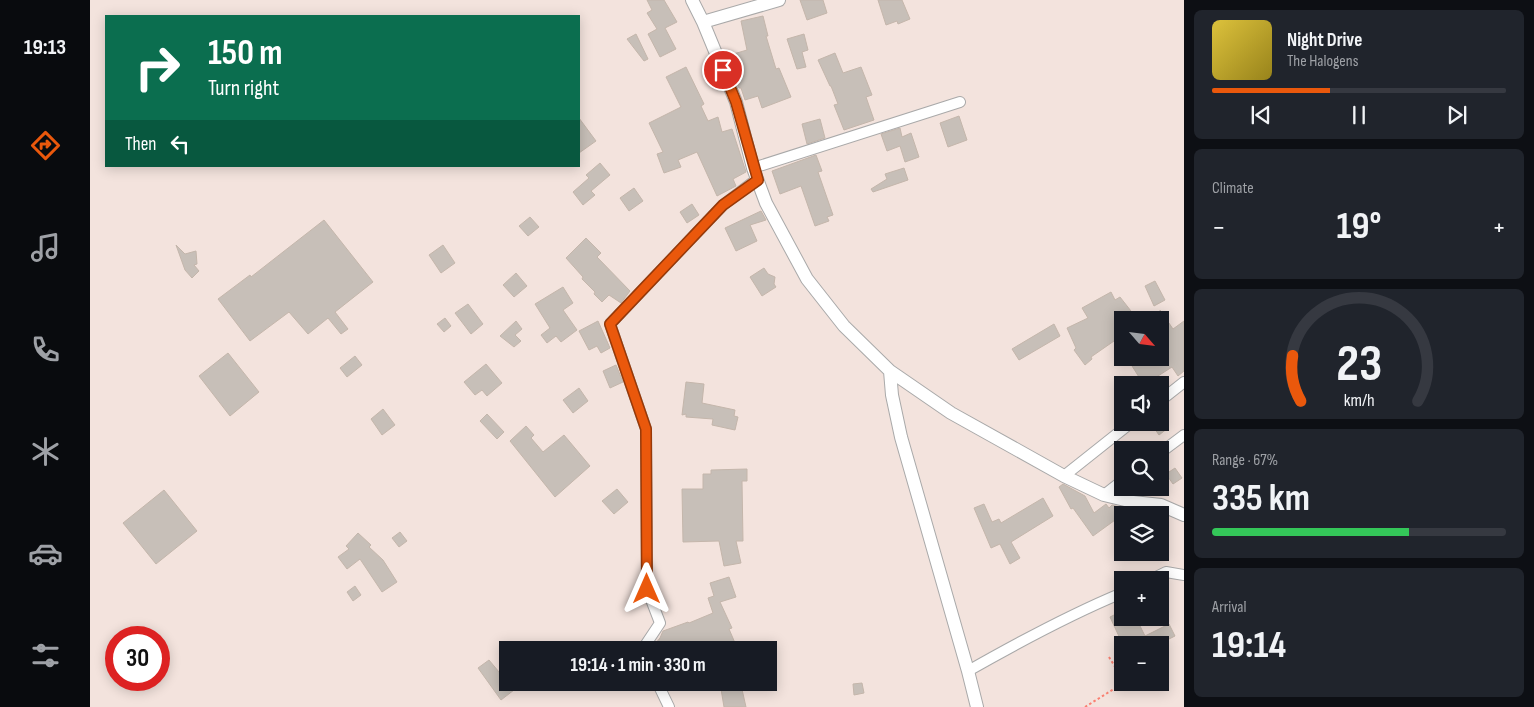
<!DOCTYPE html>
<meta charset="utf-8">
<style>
:root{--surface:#171b24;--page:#20242c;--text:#f1f3f6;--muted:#9ea1a6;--line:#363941;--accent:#ea580c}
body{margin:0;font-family:"Sofia Sans Condensed",sans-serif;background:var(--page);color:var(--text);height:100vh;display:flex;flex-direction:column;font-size:19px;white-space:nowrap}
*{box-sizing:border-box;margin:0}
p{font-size:16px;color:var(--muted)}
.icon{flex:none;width:28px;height:28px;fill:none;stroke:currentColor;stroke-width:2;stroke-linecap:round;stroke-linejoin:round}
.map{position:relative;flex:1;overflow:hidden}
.panel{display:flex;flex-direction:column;gap:10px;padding:10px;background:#0d0f14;width:350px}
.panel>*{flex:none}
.guide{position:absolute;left:15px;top:15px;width:475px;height:152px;border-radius:0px;box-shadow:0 2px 12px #0003;background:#0b6e4f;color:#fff;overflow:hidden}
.needle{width:32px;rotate:118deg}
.buttons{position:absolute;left:1024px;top:311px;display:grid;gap:10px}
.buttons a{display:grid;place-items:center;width:55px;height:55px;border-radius:0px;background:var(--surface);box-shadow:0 2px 12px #0003;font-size:25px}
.speed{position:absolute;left:15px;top:626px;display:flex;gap:10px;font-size:25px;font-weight:700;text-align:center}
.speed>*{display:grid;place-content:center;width:65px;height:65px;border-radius:50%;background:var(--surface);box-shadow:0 2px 12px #0003;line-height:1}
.speed .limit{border:8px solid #d22;background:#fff;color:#111}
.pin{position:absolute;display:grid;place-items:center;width:42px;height:42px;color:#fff;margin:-21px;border:2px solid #fff;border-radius:50%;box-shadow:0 1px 5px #0007}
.me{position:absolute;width:55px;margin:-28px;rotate:0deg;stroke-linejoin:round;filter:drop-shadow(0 0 4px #0008)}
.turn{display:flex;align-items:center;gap:18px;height:105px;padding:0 20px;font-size:22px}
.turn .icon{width:65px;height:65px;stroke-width:2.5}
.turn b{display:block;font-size:35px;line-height:42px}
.then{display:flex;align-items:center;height:48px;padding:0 20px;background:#0003;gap:10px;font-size:19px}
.big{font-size:38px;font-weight:700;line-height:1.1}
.panel .widget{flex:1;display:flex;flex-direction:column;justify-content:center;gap:8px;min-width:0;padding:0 18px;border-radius:8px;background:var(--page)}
.panel .dial{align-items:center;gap:0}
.dial svg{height:130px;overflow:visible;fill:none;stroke:var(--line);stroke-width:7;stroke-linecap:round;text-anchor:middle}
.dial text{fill:var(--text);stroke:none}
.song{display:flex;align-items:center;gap:15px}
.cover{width:60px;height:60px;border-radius:8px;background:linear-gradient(135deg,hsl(50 70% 55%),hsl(50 70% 35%))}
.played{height:5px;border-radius:2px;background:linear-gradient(90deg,var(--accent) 40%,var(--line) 40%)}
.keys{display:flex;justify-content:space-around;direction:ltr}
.heat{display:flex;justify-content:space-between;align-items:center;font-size:28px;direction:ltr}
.charge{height:8px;border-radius:4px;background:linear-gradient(90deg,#34c759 67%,var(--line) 0)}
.trip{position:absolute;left:409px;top:641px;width:278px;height:50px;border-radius:0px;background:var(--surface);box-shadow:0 2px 12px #0003;font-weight:700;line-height:50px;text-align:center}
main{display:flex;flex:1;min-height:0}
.menu{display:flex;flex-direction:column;width:90px;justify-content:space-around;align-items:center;background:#090b0e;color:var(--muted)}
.menu .icon{width:35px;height:35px}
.menu .active{color:var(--accent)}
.menu b{font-size:22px;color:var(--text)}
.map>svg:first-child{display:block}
.military{fill:#f3e3dd;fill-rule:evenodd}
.building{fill:#c7bfb8;stroke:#c4b6ab}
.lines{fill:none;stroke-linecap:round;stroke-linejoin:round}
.minor-casing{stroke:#a9a9a9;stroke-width:12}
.tertiary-casing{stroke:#a9a9a9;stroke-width:14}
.path{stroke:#fa8072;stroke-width:2;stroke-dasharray:2.5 2.5;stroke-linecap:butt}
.minor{stroke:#fff;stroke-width:10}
.tertiary{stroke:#fff;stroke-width:12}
.route-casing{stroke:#983908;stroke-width:12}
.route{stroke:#ea580c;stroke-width:9}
</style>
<main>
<nav class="menu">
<b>19:13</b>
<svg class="icon active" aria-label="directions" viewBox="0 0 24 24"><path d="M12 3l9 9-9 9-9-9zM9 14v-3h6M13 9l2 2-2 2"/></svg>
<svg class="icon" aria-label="music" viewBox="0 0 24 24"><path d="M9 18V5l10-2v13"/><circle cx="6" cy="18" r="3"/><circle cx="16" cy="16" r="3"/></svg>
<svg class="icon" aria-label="phone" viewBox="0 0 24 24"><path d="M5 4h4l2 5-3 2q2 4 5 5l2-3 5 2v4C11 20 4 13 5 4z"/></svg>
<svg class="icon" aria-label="climate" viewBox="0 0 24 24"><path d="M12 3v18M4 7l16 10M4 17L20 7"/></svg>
<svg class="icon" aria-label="car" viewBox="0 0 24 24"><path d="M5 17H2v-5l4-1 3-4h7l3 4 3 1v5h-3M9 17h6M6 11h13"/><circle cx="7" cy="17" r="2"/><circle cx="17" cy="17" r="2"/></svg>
<svg class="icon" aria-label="filters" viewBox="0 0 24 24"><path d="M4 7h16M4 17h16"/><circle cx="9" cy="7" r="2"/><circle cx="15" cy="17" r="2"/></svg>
</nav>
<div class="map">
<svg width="1094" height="707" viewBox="0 0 1094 707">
<rect width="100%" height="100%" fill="#f2efe9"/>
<path class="military" d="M0,0H1094V707H0ZM16,16H489V166H16ZM1032,320H1070V358H1032ZM1032,385H1070V422H1032ZM1032,450H1070V488H1032ZM1032,515H1070V552H1032ZM1032,580H1070V618H1032ZM26,638H69V680H26ZM1032,645H1070V682H1032ZM418,650H678V682H418Z"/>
<path class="building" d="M557,0H574L587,22L575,28L586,49L570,57L558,34L567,29L557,13L562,10Z
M710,0H733L737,13L717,20Z
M788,0H812L820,19L808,24L807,21L796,25Z
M673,16L678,36H676L686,69L689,68L701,97L672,108L668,96L655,100L651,88H649L645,79L648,78L640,55L657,50L651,21Z
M546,34L558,59L554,61L537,39Z
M714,34L718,50L712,52L716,67L707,69L697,39Z
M745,53L753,73L771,67L782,95L776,97L784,120L754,130L744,105L748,104L741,86H740L728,60Z
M596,67L614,104L611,106L618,121L628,117L632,132L642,129L656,172L643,179L646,186L627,196L607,152L588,160L591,167L574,173L567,154L573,152L559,123L591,107L576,77Z
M869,116L877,140L858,147L850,123Z
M489,118L506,141L489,153Z
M730,119L735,138L717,144L712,124Z
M810,128L812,137L821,133L829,157L815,162L810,146L797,151L791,134Z
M726,155L732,171L728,172L743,215L737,217L739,221L725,226L711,186L690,194L682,171Z
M510,163L520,175L501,191L505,195L493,205L483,192L499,178L496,175Z
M814,168L818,180L783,192L781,189L797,179L795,174Z
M544,188L553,201L539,211L530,198Z
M602,204L609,215L597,223L590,212Z
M671,211L676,220L660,225L667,241L646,251L635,228Z
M440,217L449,227L438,236L429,226Z
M234,220L283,282L245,312L258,329L251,334L238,318L218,334L199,312L160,341L128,299L160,275L161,277Z
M496,238L511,253L507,257L540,291L531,303L519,295L512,302L504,294L505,292L492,279L493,277L476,258Z
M86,245L95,254L106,251L107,264L104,265L109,271L102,278L95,270Z
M353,245L365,263L351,273L339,255Z
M674,268L678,274L685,277L684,284L686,287L672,296L660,277Z
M426,273L437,286L424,297L413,285Z
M1065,281L1075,300L1064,306L1055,286Z
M473,287L483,303L473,310L487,330L471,342L466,336L457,343L451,335L460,328L445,304Z
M1021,292L1025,300L1030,297L1048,320H1032V353L1024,341L1001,357L1002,359L995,365L984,350L986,348L977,328L998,318L992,308Z
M378,304L393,324L381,334L365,313Z
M1070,310L1083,329L1094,321V371L1088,376L1082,367L1054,385L1037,358H1070V344L1076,339L1070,330Z
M355,318L361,326L354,332L347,324Z
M426,321L432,329L425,335L431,341L424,347L410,336Z
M508,321L520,348L511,353L507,346L499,350L489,331Z
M964,324L970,336L929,360L922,349Z
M138,353L169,392L140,416L109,376Z
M265,356L272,365L257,377L250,368Z
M396,364L412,383L397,396L392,390L385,395L374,382Z
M526,365L533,382L520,388L513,371Z
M596,382L614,384L612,403L645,410L644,416L648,417L645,430L622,425L623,419L596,417V414L592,415Z
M489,388L498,401L483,413L473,400Z
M293,409L305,425L292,435L281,419Z
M397,414L414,432L407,439L390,421Z
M1060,422H1074L1078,428L1069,435Z
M436,426L444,435L441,438L453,452L474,435L500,466L465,497L420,441Z
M1085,468L1092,478L1083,484L1076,474Z
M657,469V481H652L653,541H646L651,563L634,566L629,541L593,542L592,489H613V474H621V470Z
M973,484L995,496L1004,513L1016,504L1019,508L1022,505L1037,509L1039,513L1032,515L1003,536L983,508L981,509L969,487Z
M527,489L538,502L524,514L512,501Z
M74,490L107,531L66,564L33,523Z
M953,498L963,516L921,542L930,558L920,564L910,544L901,548L884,508L894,504L902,522L909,519L911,523Z
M310,532L317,541L309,547L302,538Z
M268,533L281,545L279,547L293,560L307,582L292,592L270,559L257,569L248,557L259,549L256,546Z
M639,577L646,597L630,602L642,628L639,629L648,650H632L630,646L621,650H560L570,638L573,631L598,622L599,623L623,613L618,598L624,596L620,583Z
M265,586L271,595L263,601L257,592Z
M1032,611V618H1046L1055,636L1079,624L1085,636L1067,645H1033L1020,617Z
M399,660L424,690L411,700L388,668Z
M772,683L774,693L764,695L763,684Z
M651,685L656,707H634L631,689Z"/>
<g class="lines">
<defs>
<path id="minor" d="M663,168L870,102
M1070,401L1094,382
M1070,453L1094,435
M974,476L1042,422
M1014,495L1032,481
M1060,580L1076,572L1094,575
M552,650L570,623L557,589L556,429L520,324L633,205L667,179
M878,671C929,642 979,615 1032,593
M567,682L579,707"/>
<path id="tertiary" d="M602,0L613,22L646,102L663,168L676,203L717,279L754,326L800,371L861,413L974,476L1014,495L1043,502L1071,505L1094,515
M613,22L689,0
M800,371L802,395L811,437L878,671L887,707"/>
</defs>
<use href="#minor" class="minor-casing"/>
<use href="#tertiary" class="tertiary-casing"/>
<path class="path" d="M1019,657L1032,678
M995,707L1035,682"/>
<use href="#minor" class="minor"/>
<use href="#tertiary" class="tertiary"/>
</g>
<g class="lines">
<defs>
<path id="route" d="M557,589L556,429L520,324L633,205L668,180L646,102L633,70"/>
</defs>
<use href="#route" class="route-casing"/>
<use href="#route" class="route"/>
</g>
</svg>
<div class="buttons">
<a><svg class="needle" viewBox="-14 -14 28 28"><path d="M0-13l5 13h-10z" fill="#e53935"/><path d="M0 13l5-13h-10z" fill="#9ea1a6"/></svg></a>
<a><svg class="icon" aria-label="sound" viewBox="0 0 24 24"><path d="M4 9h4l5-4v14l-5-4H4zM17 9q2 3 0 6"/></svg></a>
<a><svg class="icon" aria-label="search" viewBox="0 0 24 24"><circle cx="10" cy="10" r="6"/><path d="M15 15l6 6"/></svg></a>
<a><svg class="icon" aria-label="layers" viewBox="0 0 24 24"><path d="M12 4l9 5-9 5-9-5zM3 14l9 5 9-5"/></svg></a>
<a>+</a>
<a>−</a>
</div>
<div class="speed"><div class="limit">30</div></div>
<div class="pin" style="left:633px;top:70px;background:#d93025"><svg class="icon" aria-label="arrive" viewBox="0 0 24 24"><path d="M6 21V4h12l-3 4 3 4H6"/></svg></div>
<svg class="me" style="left:557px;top:589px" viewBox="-20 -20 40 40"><path d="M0-17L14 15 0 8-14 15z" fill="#ea580c" stroke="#fff" stroke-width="4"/></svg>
<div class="trip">19:14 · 1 min · 330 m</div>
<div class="guide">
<div class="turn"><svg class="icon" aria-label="right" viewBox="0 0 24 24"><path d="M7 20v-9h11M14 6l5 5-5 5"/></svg><div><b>150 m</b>Turn right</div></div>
<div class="then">Then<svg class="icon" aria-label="left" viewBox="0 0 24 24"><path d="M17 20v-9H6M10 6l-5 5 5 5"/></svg></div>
</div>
</div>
<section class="panel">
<div class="widget">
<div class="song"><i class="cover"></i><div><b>Night Drive</b><p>The Halogens</p></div></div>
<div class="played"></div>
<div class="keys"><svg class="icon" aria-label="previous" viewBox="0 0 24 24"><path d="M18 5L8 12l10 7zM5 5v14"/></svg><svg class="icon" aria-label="pause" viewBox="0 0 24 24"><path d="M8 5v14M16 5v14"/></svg><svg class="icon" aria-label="next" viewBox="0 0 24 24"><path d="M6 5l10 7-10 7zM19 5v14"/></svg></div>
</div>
<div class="widget"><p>Climate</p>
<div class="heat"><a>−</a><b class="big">19°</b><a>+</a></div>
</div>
<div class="widget dial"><svg viewBox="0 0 100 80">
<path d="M14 69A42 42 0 1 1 86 69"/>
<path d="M14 69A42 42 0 0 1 9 41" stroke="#ea580c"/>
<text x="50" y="56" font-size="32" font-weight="700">23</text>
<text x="50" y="72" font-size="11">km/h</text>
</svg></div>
<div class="widget"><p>Range · 67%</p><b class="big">335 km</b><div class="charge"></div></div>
<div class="widget"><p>Arrival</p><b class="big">19:14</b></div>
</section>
</main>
